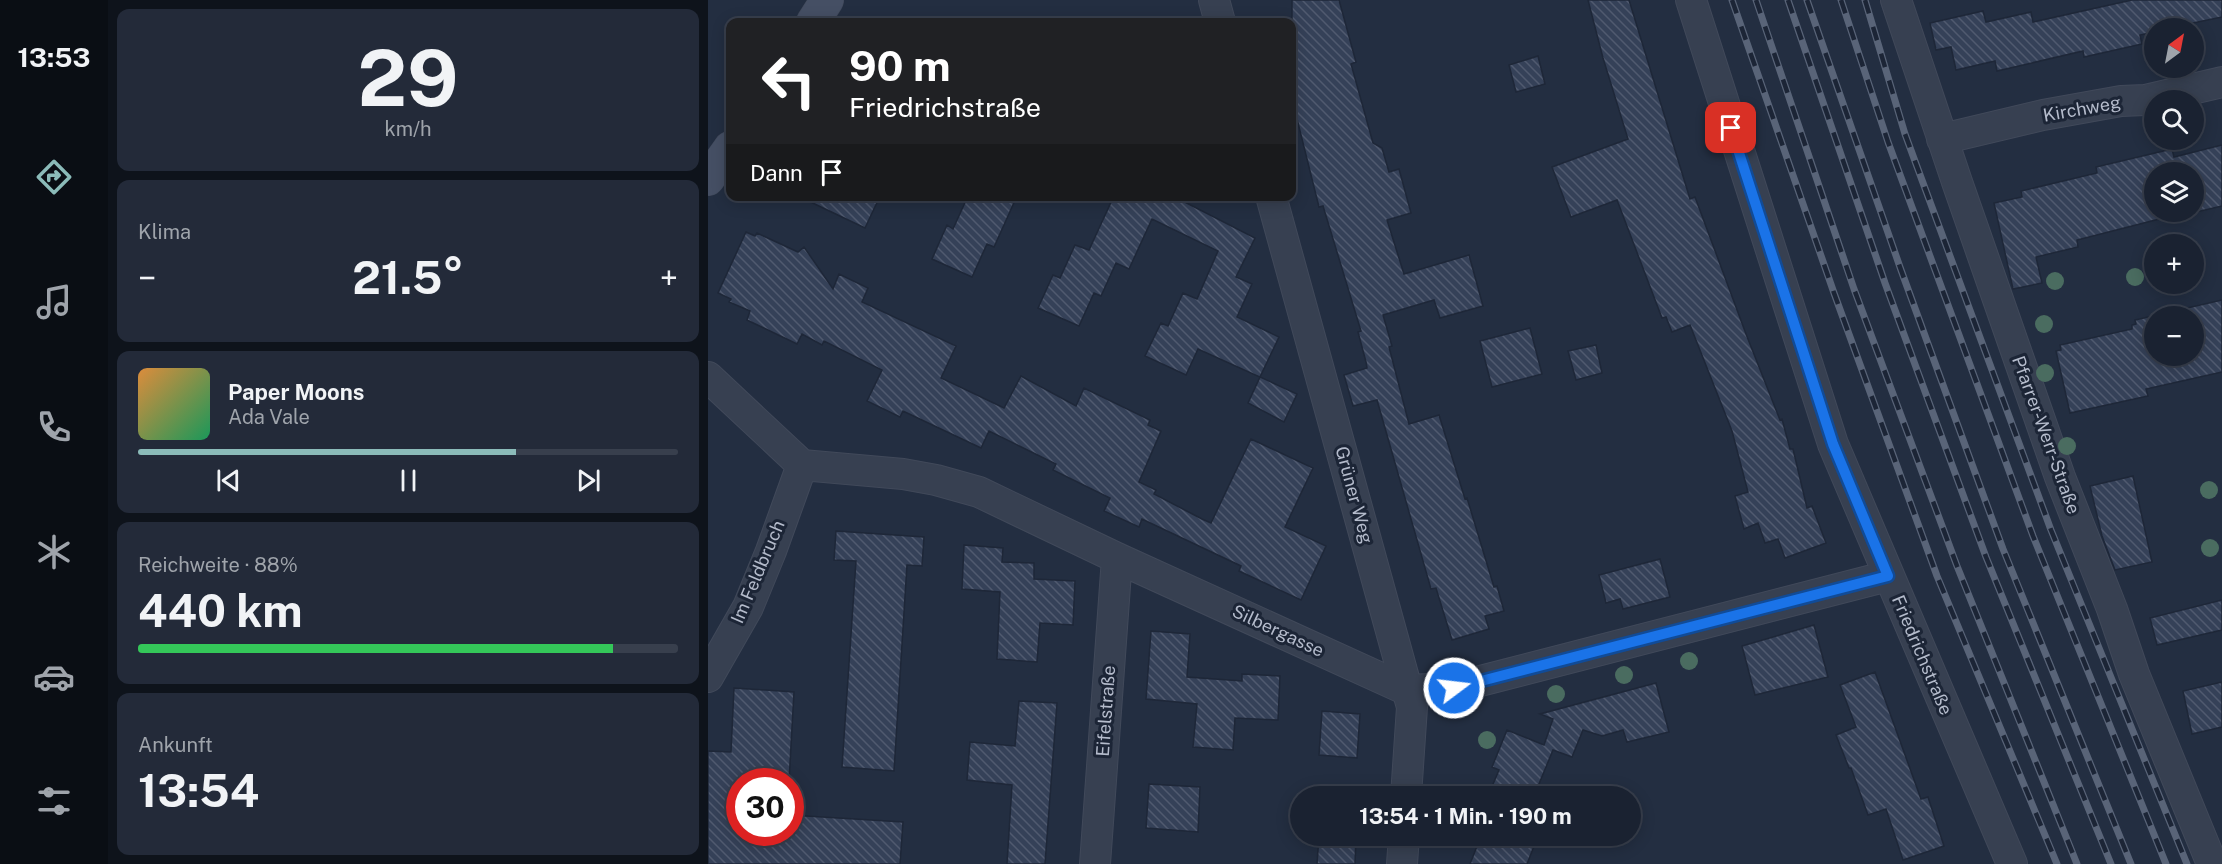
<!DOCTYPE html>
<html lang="de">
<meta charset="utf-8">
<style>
:root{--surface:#1a2231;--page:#232a39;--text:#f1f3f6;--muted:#9fa4ab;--line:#383f4d;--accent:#8bbbb9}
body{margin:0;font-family:"Public Sans",sans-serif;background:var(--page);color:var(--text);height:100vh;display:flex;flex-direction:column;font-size:22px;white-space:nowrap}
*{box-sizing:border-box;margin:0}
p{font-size:20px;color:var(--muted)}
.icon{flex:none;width:33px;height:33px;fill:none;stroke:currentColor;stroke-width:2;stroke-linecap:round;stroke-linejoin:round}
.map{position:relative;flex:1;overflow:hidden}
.panel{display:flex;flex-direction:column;gap:9px;padding:9px;background:#0e131b;width:600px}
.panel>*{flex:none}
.hud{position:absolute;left:18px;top:18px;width:570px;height:183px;border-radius:12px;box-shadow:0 3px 15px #0003,0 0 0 2px var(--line);background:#202124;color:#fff;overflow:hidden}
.needle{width:39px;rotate:32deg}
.buttons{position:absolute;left:1436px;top:18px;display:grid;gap:12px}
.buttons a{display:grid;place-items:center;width:60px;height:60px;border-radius:50%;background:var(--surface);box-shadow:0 3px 15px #0003,0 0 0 2px var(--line);font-size:30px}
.speed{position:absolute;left:18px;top:768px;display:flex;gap:12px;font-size:30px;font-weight:700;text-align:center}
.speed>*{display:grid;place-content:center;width:78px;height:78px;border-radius:50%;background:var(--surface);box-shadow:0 3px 15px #0003,0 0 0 2px var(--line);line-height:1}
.speed .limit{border:9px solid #d22;background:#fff;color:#111}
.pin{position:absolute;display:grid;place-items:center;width:51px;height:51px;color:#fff;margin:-26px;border-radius:12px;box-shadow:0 3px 9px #0006}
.me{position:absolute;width:66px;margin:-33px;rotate:75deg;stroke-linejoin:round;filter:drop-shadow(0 0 4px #0008)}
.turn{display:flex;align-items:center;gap:21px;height:126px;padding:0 24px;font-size:27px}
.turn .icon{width:78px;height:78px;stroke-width:2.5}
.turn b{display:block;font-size:42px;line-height:51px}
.then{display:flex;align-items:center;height:57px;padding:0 24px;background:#0003;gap:12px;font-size:22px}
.big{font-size:45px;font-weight:700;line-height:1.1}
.panel .tile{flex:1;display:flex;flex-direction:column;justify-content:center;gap:9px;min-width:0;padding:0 21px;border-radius:12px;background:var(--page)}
.panel .dial{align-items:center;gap:0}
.dial b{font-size:78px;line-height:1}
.song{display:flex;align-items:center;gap:18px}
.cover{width:72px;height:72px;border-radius:9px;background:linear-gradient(135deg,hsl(30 70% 55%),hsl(150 70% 35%))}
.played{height:6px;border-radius:3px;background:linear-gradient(90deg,var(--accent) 70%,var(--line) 70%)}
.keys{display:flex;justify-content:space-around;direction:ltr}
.heat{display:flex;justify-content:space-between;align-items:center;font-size:33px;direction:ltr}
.charge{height:9px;border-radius:4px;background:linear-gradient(90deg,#34c759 88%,var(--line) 0)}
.trip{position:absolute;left:582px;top:786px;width:351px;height:60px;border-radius:30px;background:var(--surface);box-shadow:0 3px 15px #0003,0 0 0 2px var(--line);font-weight:700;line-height:60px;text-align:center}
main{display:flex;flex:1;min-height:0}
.tabs{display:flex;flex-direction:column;width:108px;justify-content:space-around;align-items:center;background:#0a0e14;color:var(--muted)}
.tabs .icon{width:42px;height:42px}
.tabs .active{color:var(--accent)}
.tabs b{font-size:27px;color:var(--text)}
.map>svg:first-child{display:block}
.building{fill:url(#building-back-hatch);stroke:#1e2738;stroke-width:1.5;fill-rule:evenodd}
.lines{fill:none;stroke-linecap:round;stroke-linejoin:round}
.street-casing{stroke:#41495a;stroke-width:32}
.secondary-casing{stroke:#41495a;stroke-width:34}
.street{stroke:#374051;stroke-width:30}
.secondary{stroke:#454f64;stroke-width:33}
.rail-casing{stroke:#596478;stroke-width:7}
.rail{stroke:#1c2536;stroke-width:4.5;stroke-dasharray:14;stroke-linecap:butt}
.tree{fill:#4a6c60}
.route-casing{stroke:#114b97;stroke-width:15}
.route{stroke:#1a73e8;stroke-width:10}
.labels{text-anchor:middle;stroke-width:6;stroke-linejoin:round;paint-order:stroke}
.street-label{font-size:18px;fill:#b4bbcb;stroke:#1c2536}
</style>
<main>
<nav class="tabs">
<b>13:53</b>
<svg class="icon active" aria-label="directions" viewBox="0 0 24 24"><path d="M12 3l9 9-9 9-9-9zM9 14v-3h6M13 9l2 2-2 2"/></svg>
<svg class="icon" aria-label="music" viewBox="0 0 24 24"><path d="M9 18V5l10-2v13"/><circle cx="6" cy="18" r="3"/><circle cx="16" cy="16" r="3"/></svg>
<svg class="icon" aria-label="phone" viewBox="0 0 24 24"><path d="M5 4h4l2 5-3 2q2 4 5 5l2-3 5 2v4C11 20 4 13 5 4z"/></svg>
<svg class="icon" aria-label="climate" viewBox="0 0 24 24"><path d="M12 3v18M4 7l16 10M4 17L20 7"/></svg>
<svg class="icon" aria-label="car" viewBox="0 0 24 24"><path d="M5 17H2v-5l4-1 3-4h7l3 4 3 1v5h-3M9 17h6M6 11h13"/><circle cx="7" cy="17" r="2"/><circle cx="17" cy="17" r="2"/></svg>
<svg class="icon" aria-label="filters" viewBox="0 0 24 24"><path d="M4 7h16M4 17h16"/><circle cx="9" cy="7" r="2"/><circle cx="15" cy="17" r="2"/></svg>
</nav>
<section class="panel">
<div class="tile dial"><b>29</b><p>km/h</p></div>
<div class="tile"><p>Klima</p>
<div class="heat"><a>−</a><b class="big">21.5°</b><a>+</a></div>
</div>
<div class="tile">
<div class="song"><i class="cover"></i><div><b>Paper Moons</b><p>Ada Vale</p></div></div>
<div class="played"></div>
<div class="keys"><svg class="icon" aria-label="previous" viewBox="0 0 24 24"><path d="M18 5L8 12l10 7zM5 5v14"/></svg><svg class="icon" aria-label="pause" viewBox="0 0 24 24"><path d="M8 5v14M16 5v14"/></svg><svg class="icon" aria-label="next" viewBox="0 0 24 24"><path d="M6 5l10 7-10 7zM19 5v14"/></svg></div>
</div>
<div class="tile"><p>Reichweite · 88%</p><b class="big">440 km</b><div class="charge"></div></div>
<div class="tile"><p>Ankunft</p><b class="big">13:54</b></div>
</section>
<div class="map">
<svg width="1514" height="864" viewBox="0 0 1514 864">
<defs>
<pattern id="building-back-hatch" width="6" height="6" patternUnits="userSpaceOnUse" patternTransform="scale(1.5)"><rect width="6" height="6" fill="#354158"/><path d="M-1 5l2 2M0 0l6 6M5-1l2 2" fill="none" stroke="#505a6f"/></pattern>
</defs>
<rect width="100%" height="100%" fill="#232e41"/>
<path class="building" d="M584,0H631L648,62L643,64L665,143L674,148L681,172L691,169L703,213L679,220L696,274L761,255L775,306L732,318L726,300L675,315L684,346L681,347L701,424L731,415L757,499L759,498L786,587L789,586L796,611L777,616L781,629L744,640L728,588L723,589L669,400L645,406L636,375L659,368L658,362L650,332L653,331L615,206L611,207L584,99Z
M880,0H921L982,199L987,197L1038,334L1072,420L1074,419L1082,449H1085L1099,508L1104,506L1118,543L1077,558L1070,539L1057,543L1050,523L1036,529L1027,496L1040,492L1024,431L982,325L964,332L958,317L954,318L909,200L863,217L844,167L920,139L895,58Z
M1424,0H1514V17L1461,28H1446V32L1432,35L1434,44L1376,57L1375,51L1289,71L1287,61L1248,70L1243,47L1228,50L1222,23L1275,11L1278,22L1323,12L1325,22Z
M830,56L837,84L808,92L801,65Z
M1514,145V206L1480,214L1479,212L1369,240L1370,247L1328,257L1334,283L1305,289L1286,203L1314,197L1313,191L1389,173L1388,167L1464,149L1466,157ZM1446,172H1485V212H1446Z
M90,196H172L157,228Z
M260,196H309L286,247L279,244L264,277L224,259L239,225L245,229Z
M397,196H465L547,238L528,277L544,284L529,317L571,337L552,377L589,394L576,422L540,403L552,377L490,349L478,375L437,356L453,323L460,326L475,293L489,299L510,251L444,219L421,269L408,263L393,296L386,293L371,326L330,308L345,275L352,278L367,245L381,250L404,200Z
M38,232L47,236L49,233L90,252L96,247L125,289L131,274L160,288L154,302L248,346L233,378L296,408L313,376L368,406L376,388L442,420L440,425L453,431L431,482L448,490L446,494L494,519L503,523L543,439L605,468L577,527L618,546L593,600L531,571L533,566L434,519L431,527L396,511L402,498L345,470L348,464L281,431L273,448L195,411L192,417L159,401L174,370L116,341L114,345L94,334L89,344L39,320L42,311L21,302L23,299L10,293Z
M1514,300V372L1438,389L1440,396L1362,413L1348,351L1353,350L1352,345L1424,329V325L1428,324L1427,320ZM1446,316H1485V356H1446Z
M822,328L834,374L784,387L772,341Z
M888,345L894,373L868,380L860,351Z
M1425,476L1444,562L1407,570L1394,536L1382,486Z
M128,531L216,537L214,566L199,565L186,771L134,767L148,561L126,560Z
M256,545L295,548L294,562L326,563V579L367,581L365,625L332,623L329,662L289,659L292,592L254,589Z
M952,559L962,597L915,609L912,599L898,603L891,575Z
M1514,600V630L1449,645L1442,618Z
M1106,625L1120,677L1047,695L1034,646Z
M443,631L482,634L479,677L534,681V674L572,676L570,720L527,718L525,750L485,747L489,704L438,699Z
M1167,672L1213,799L1220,797L1236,846L1195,860L1178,809L1160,815L1143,768H1141L1128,735L1148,727L1132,685Z
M1514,682V727L1484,734L1475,691Z
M948,683L961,732L919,742L915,730L894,736L875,730L864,757L845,750L826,796H780L791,770L784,767L799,730L836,745L845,719L832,714Z
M26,688L86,692L81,782L32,781V832H82V815L195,822L192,864H0V751L23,752Z
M311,701L349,703L337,864H299L304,785L259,780L262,742L307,746Z
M614,711L652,714L649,758L611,755Z
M441,784L492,787L490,832L438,828Z
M611,836H648L647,864H609Z
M773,836H830L819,864H762Z"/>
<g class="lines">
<defs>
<path id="street" d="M506,0L512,22
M983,0L1125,444L1304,864
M1188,0L1249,182L1352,477L1404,609L1426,674L1504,864
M1234,139L1335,115L1413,101L1437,100L1514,82
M563,196L704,707L698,796
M0,377L94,465L195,474L228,480L271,492L409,558L699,690L745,688L1180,576
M0,677L40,607L63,551L94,465
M387,864L409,558
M694,864L696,836"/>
<path id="secondary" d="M105,22L119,0
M0,179L22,148"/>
</defs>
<use href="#street" class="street-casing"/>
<use href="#secondary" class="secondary-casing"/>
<use href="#street" class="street"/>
<use href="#secondary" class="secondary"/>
<defs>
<path id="rail" d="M1024,0L1126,293L1229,576L1349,864
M1048,0L1146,289L1249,566L1369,864
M1080,0L1177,283L1278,557L1403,864
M1099,0L1193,270L1295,549L1423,864
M1133,0L1180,142L1325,536L1458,864
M1157,0L1197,134L1343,530L1479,864"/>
</defs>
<use href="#rail" class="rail-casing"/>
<use href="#rail" class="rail"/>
</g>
<g class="tree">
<circle cx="1427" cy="277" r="9"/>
<circle cx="1347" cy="281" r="9"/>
<circle cx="1336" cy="324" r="9"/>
<circle cx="1337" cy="373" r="9"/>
<circle cx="1359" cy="446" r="9"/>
<circle cx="1501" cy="490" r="9"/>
<circle cx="1502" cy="548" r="9"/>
<circle cx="981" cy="661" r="9"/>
<circle cx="916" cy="675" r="9"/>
<circle cx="848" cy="694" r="9"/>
<circle cx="779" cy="740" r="9"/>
</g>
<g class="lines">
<defs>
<path id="route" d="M746,688L1180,576L1125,444L1023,128"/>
</defs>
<use href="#route" class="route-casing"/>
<use href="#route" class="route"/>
</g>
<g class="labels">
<g class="street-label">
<text transform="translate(1374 109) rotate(-10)" y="6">Kirchweg</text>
<text transform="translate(1338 435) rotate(70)" y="6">Pfarrer-Werr-Straße</text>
<text transform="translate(646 495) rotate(75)" y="6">Grüner Weg</text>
<text transform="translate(50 572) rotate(-67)" y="6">Im Feldbruch</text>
<text transform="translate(570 631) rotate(25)" y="6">Silbergasse</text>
<text transform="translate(1214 655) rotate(67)" y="6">Friedrichstraße</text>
<text transform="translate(398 711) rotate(-86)" y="6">Eifelstraße</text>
</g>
</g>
</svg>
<div class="buttons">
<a><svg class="needle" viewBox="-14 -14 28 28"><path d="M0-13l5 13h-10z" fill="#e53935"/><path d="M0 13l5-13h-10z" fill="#9fa4ab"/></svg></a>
<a><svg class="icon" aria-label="search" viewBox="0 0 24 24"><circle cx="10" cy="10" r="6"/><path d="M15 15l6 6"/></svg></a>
<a><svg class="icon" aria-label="layers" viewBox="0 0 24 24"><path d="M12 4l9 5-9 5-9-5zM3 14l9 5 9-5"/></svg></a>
<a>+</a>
<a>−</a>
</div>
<div class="speed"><div class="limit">30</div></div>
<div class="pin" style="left:1023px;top:128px;background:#d93025"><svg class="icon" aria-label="arrive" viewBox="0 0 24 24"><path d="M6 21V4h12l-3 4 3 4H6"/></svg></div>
<svg class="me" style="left:746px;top:688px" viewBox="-20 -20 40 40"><circle r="17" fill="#1a73e8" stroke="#fff" stroke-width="3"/><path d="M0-11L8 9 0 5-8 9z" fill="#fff"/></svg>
<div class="trip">13:54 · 1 Min. · 190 m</div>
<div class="hud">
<div class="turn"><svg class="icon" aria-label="left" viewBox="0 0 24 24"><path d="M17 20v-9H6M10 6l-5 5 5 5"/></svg><div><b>90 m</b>Friedrichstraße</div></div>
<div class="then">Dann<svg class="icon" aria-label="arrive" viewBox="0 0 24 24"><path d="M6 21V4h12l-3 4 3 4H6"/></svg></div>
</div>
</div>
</main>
